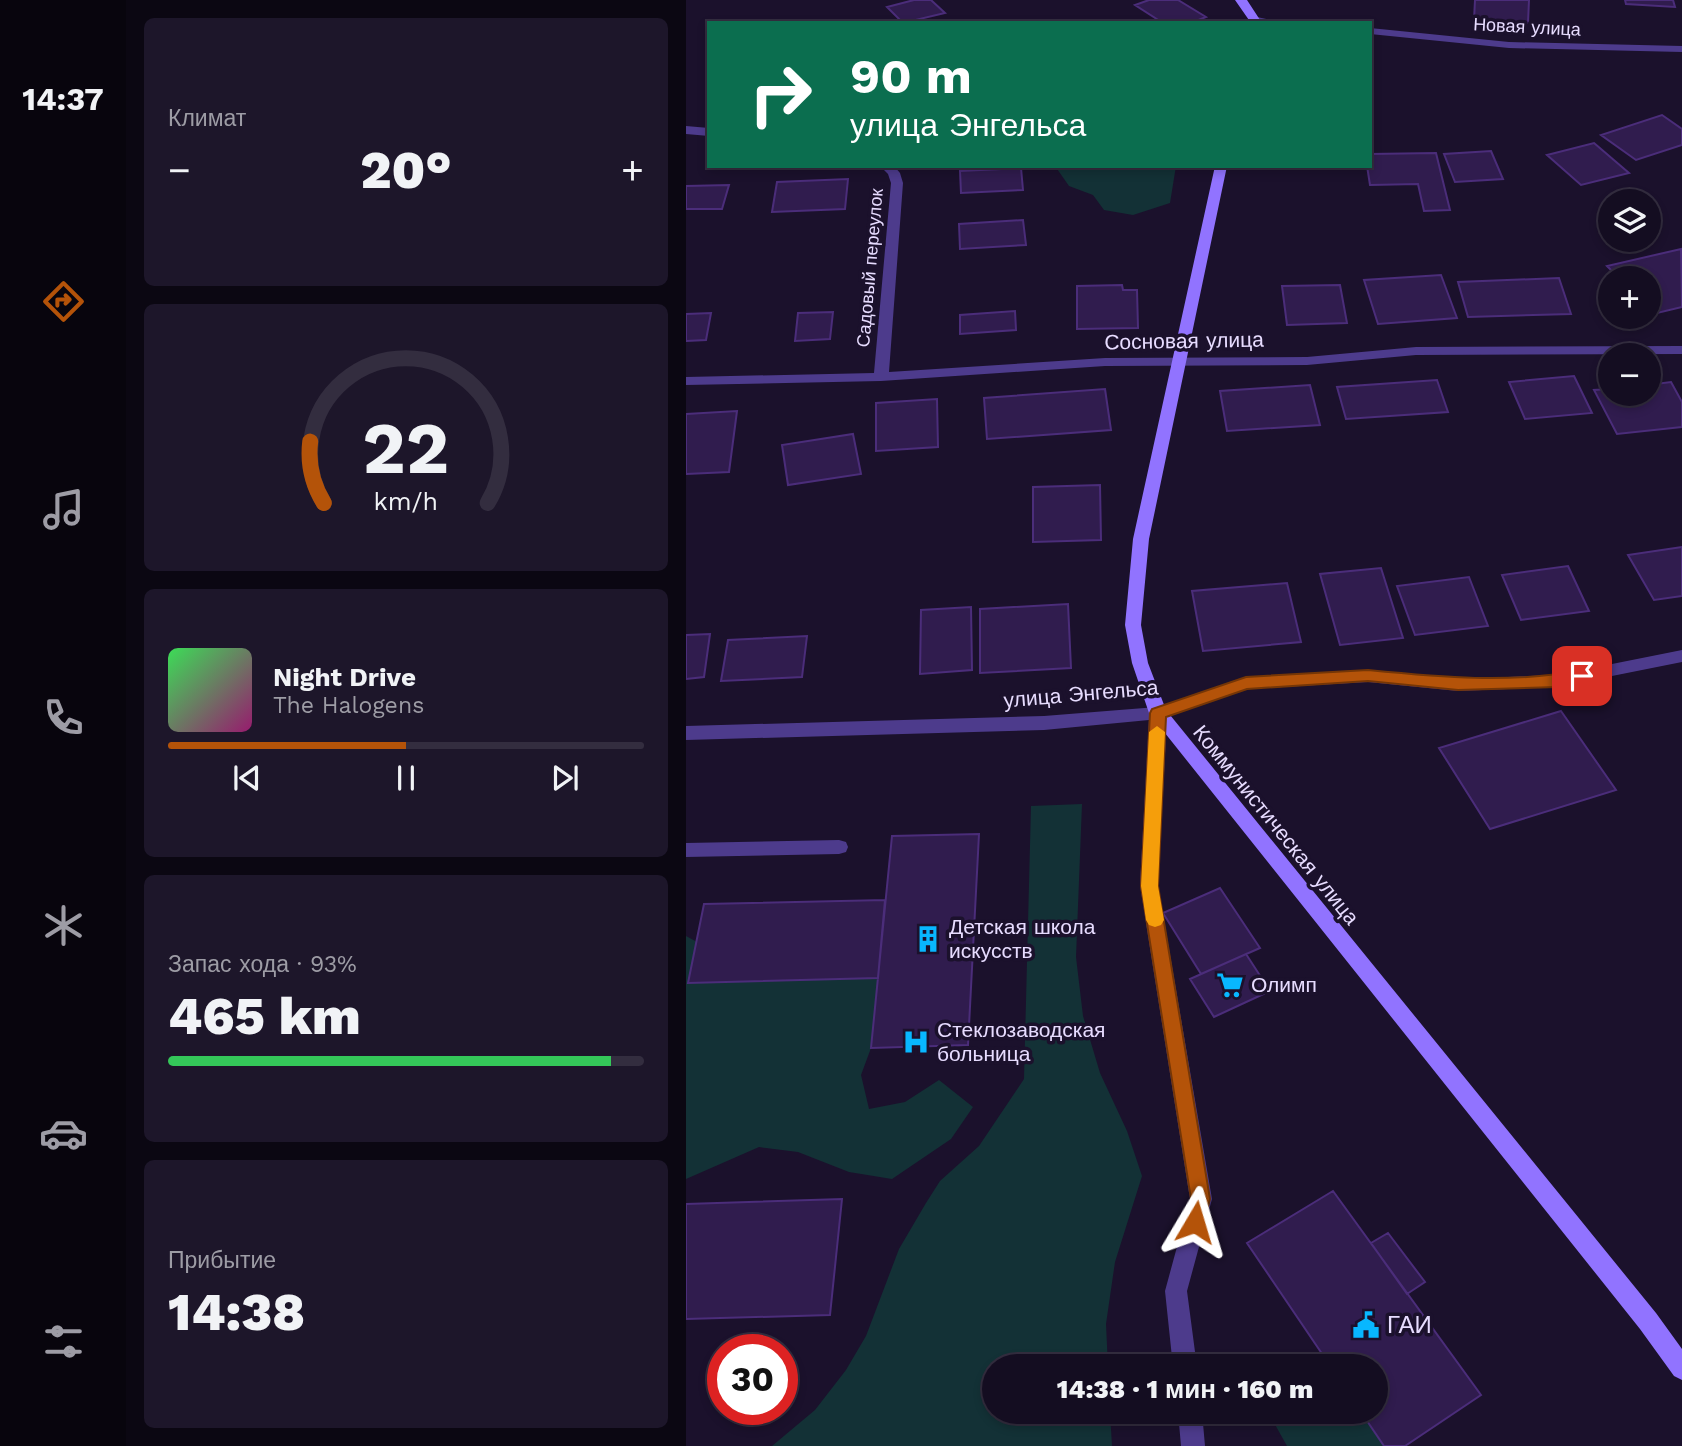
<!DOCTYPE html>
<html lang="ru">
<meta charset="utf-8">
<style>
:root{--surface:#140d21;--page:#1d162a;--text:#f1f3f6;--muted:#9d9ca5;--line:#332d3f;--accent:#b45309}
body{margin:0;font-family:"Work Sans",sans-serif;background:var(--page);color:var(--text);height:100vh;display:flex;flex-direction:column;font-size:26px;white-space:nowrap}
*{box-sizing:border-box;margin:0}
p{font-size:23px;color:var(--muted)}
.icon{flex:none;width:38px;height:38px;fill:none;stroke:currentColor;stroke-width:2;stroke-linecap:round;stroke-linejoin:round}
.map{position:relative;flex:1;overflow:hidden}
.sheet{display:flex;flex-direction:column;gap:18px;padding:18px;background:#0b0712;width:560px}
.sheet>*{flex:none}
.hud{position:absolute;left:21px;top:21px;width:665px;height:147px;border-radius:0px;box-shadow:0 4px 10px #0003,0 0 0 2px var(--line);background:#0b6e4f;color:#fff;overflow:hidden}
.buttons{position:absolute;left:912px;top:189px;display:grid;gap:14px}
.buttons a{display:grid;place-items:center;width:63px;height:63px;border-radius:50%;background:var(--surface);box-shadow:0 4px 10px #0003,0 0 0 2px var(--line);font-size:35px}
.speed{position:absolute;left:21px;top:1334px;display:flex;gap:14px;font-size:35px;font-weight:700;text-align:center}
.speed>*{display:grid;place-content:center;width:91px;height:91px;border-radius:50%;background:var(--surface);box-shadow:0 4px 10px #0003,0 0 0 2px var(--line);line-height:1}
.speed .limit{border:10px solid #d22;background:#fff;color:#111}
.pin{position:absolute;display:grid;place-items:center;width:60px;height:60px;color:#fff;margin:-30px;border-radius:14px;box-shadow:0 4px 10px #0006}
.me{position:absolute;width:77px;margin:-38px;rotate:7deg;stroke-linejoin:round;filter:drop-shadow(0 0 5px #0008)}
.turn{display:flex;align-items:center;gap:24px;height:147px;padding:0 28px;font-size:32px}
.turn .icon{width:91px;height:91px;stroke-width:2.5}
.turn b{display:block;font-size:49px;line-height:60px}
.big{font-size:52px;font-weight:800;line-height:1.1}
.sheet .card{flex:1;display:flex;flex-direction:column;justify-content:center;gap:10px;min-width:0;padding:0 24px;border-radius:10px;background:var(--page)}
.sheet .dial{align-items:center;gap:0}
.dial svg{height:182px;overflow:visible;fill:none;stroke:var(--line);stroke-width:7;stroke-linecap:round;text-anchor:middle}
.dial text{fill:var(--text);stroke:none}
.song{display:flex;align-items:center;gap:21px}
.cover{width:84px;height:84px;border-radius:10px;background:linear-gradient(135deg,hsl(130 70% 55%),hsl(320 70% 35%))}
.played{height:7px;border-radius:4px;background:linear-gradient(90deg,var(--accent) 50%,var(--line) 50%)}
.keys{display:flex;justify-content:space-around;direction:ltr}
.heat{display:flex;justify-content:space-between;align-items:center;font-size:38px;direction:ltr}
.charge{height:10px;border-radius:5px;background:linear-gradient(90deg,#34c759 93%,var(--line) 0)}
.trip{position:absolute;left:296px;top:1354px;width:406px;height:70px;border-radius:35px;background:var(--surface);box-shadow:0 4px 10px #0003,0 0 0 2px var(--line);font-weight:800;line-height:70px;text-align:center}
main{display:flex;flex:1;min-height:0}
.tabs{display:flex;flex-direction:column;width:126px;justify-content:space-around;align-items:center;background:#08050d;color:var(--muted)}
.tabs .icon{width:49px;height:49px}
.tabs .on{color:var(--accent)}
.tabs b{font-size:32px;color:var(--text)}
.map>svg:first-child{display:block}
.green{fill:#133136}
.building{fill:#301c4e;stroke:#4b2d7a;stroke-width:2}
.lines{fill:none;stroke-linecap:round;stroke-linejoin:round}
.lane{fill:#4d3b8c;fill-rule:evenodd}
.street{fill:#4d3b8c;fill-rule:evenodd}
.secondary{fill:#9173ff;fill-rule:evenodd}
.route{fill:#b45309;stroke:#753606;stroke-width:2}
.slow{fill:#f59e0b}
.labels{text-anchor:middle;stroke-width:7;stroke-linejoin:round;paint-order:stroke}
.far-street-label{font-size:18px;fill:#e7dcff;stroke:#1b112c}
.street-label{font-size:21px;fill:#e7dcff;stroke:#1b112c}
.poi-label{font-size:21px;fill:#e7dcff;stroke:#1b112c;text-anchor:start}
.near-poi-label{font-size:24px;fill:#e7dcff;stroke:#1b112c;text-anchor:start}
</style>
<main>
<nav class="tabs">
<b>14:37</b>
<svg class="icon on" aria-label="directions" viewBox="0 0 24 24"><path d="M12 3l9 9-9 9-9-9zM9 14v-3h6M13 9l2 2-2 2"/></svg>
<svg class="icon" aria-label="music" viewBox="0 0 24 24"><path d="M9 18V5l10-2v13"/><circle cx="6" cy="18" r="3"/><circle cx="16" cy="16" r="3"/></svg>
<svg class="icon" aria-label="phone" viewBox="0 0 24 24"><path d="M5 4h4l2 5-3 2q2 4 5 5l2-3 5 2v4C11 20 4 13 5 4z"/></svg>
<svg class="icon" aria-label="climate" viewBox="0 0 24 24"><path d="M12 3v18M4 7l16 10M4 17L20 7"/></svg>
<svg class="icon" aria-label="car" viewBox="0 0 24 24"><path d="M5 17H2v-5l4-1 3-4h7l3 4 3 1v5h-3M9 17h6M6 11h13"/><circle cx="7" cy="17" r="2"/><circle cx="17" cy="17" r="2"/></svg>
<svg class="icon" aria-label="filters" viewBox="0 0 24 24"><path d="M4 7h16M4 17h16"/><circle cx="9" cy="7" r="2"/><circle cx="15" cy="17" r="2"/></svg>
</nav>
<section class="sheet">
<div class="card"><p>Климат</p>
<div class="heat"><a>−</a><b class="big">20°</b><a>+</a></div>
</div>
<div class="card dial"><svg viewBox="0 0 100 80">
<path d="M14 69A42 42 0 1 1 86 69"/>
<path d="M14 69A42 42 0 0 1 8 42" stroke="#b45309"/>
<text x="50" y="56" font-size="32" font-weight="700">22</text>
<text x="50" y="72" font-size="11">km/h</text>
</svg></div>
<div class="card">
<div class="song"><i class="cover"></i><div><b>Night Drive</b><p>The Halogens</p></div></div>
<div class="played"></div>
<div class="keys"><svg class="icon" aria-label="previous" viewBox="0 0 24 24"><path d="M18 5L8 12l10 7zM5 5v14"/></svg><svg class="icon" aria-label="pause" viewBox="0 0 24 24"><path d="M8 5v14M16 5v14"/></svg><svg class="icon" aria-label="next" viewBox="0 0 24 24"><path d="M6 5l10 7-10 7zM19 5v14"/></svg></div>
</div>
<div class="card"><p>Запас хода · 93%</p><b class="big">465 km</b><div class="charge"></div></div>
<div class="card"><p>Прибытие</p><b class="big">14:38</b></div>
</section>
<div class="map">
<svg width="996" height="1446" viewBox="0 0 996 1446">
<rect width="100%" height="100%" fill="#1b112c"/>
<path class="green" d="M369,166H490L484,203L447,215L418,210L407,195L383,186Z
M396,804L390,957L397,1016L414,1073L441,1131L456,1176L429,1262L420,1324L422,1367H308V1412H424L426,1446H86L129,1410L160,1370L180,1336L213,1249L240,1203L254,1181L293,1146L338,1079L345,806Z
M0,936L11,942L3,982L192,978L185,1048L175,1075L183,1109L219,1102L253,1080L287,1107L265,1139L206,1179L163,1172L112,1152L73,1147L0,1179Z
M582,1412H675L698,1446H601Z"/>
<path class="building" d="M228,0H245L259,13L217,23L201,7Z
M463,0H492L520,17L505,23H477L449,5Z
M789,0H843L842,23L788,20Z
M939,0H987L989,7L940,4Z
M976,115L996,129V145L950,160L915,135Z
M908,143L943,173L895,185L861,155Z
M805,151L817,179L769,182L758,154Z
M750,153L764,210L738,211L732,184L684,185L681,166H684V154Z
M335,168L337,190L275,193L274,171Z
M162,179L159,209L86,212L91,182Z
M43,185L36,209H0V186Z
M337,220L340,245L274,249L273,224Z
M995,249L996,307L967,314L962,310V278H933L921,266Z
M755,275L771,318L692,324L678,280Z
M873,278L885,314L782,317L772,282Z
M436,285L437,290H451L452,328L391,329V286Z
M654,285L661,323L601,325L596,286Z
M329,311L330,330L274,334V315Z
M147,312L144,339L109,341L112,313Z
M25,313L20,340L0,341V314Z
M888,376L906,413L839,419L823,382Z
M751,380L762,412L660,419L651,387Z
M985,382L996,402V427L931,434L908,390L924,389V394H962V385Z
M624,385L634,425L541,431L534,391Z
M419,389L425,430L301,439L298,398Z
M251,399L252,447L190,451V403Z
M51,411L43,472L0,474V414Z
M167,434L175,474L102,485L96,445Z
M414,485L415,540L347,542V487Z
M996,547V596L968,600L942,555Z
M882,566L903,611L835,620L816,575Z
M695,568L717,638L654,645L634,574Z
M783,577L802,626L729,635L711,586Z
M601,583L615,642L517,651L506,591Z
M382,604L385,668L294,673V609Z
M285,607L286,670L234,674L235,610Z
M24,634L18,677L0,679V635Z
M121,636L116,677L35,681L42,640Z
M875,711L930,790L804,829L753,748Z
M293,834L282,1045L185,1048L206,836Z
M534,888L574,948L515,974L477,913Z
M199,900L192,978L2,983L18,904Z
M560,954L584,991L528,1017L504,979Z
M647,1191L795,1395L719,1446H698L675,1412H690V1367H645L561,1243Z
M156,1199L144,1315L0,1319V1204Z
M702,1233L739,1282L721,1294L685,1243Z"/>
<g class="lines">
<path class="lane" d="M153,840L160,842L162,847L160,852L153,854L0,857V843Z"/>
<path class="street" d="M571,17L599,23L567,22L565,20Z
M684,28L823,42L996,46V52L823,48L684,34Z
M0,126L23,128V136L0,134Z
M194,166H208L214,173L217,183L203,372L419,358L621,357L730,347L996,346V354L730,355L621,365L419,366L195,381L0,385V377L188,373L205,183L202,174Z
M996,650V662L871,687L772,691L682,682L561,689L481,717L472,885L526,1199L501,1291L511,1367H487L479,1291L504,1199L454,885L463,720L358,730L0,740V726L358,716L471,707L560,677L682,670L772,679L871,675Z
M492,1412H516L519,1446H495Z"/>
<path class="secondary" d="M549,0H561L576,23H565Z
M529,166H541L463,539L455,625L462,663L480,710L970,1313L996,1349V1380L988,1376L954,1329L463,713L446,663L439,625L447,539Z"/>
</g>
<path class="route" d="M682,670C753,677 825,684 896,670L903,676L901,680L871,687L772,690L682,681L561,689L480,717L472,886L524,1199L516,1229L509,1232L501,1229L499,1222L505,1199L455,886L464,713L466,709L560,677Z"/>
<path class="slow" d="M471,726L479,732L472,886L478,920L475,925L469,927L463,925L460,920L455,886L463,732Z"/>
<defs>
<symbol id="building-bare" viewBox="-9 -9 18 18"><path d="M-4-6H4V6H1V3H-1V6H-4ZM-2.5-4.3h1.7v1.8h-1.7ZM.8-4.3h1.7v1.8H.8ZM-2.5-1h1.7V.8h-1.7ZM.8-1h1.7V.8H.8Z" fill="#08b7ff" stroke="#1b112c" stroke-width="2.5" paint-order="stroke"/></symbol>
<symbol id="supermarket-bare" viewBox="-9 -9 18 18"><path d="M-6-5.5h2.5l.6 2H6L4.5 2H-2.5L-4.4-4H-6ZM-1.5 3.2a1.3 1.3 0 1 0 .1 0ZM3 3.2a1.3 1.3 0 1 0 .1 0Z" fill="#08b7ff" stroke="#1b112c" stroke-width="2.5" paint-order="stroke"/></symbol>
<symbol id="hospital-bare" viewBox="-9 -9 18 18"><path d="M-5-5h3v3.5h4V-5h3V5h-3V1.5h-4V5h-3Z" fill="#08b7ff" stroke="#1b112c" stroke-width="2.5" paint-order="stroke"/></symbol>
<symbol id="civic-bare" viewBox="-9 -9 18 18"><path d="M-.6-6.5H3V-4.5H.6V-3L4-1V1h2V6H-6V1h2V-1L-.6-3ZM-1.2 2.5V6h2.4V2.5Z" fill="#08b7ff" stroke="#1b112c" stroke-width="2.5" paint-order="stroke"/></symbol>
</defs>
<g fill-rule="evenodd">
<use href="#building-bare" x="223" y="920" width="38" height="38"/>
<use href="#supermarket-bare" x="525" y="966" width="38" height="38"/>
<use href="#hospital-bare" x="211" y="1023" width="38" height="38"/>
<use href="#civic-bare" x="661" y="1306" width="38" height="38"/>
</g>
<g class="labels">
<g class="far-street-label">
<text transform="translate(841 27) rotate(3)" y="6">Новая улица</text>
<text transform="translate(184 268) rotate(-85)" y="6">Садовый переулок</text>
</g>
<g class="street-label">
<text transform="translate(498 341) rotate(-1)" y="7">Сосновая улица</text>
<text transform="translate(395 694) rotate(-5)" y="7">улица Энгельса</text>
<text transform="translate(590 825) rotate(51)" y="7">Коммунистическая улица</text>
</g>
<g class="poi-label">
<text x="263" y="934">Детская школа<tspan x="263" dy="24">искусств</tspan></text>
<text x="565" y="992">Олимп</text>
<text x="251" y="1037">Стеклозаводская<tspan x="251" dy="24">больница</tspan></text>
</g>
<g class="near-poi-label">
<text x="701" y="1333">ГАИ</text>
</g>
</g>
</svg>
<div class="buttons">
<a><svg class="icon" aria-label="layers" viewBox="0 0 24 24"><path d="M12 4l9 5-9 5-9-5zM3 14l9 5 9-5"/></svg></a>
<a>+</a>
<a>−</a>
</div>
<div class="speed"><div class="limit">30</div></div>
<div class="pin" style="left:896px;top:676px;background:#d93025"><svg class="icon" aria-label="arrive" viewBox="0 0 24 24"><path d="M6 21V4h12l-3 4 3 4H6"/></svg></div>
<svg class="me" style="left:509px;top:1222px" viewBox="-20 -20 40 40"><path d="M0-17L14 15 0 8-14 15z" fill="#b45309" stroke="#fff" stroke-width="4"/></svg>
<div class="trip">14:38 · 1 мин · 160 m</div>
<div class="hud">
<div class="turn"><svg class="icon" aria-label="right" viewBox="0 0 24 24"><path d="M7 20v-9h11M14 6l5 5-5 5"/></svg><div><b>90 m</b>улица Энгельса</div></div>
</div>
</div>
</main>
